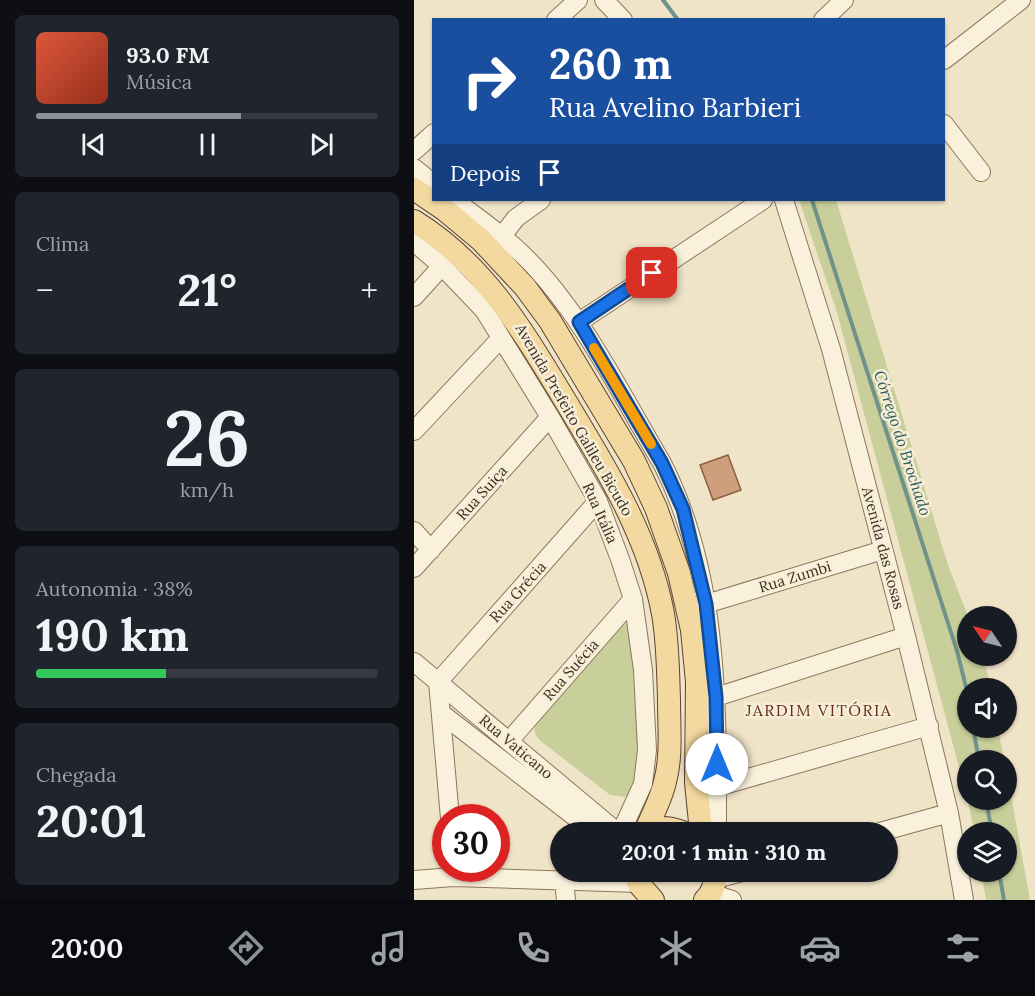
<!DOCTYPE html>
<html lang="pt">
<meta charset="utf-8">
<style>
:root{--surface:#171b24;--page:#20242c;--text:#f1f3f6;--muted:#9ea1a6;--line:#363941;--accent:#8c9099}
body{margin:0;font-family:Lora,serif;background:var(--page);color:var(--text);height:100vh;display:flex;flex-direction:column;font-size:22px;white-space:nowrap}
*{box-sizing:border-box;margin:0}
p{font-size:20px;color:var(--muted)}
.icon{flex:none;width:33px;height:33px;fill:none;stroke:currentColor;stroke-width:2;stroke-linecap:round;stroke-linejoin:round}
.map{position:relative;flex:1;overflow:hidden}
.details{display:flex;flex-direction:column;gap:15px;padding:15px;background:#0d0f14;width:414px}
.details>*{flex:none}
.hud{position:absolute;left:18px;top:18px;width:513px;height:183px;border-radius:0px;box-shadow:0 2px 4px #0004;background:#1a4fa0;color:#fff;overflow:hidden}
.needle{width:39px;rotate:305deg}
.buttons{position:absolute;left:543px;top:606px;display:grid;gap:12px}
.buttons a{display:grid;place-items:center;width:60px;height:60px;border-radius:50%;background:var(--surface);box-shadow:0 2px 4px #0004;font-size:30px}
.speed{position:absolute;left:18px;top:804px;display:flex;gap:12px;font-size:30px;font-weight:700;text-align:center}
.speed>*{display:grid;place-content:center;width:78px;height:78px;border-radius:50%;background:var(--surface);box-shadow:0 2px 4px #0004;line-height:1}
.speed .limit{border:9px solid #d22;background:#fff;color:#111}
.pin{position:absolute;display:grid;place-items:center;width:51px;height:51px;color:#fff;margin:-26px;border-radius:12px;box-shadow:0 3px 9px #0006}
.me{position:absolute;width:66px;margin:-33px;rotate:0deg;stroke-linejoin:round;filter:drop-shadow(0 0 4px #0008)}
.turn{display:flex;align-items:center;gap:21px;height:126px;padding:0 18px;font-size:27px}
.turn .icon{width:78px;height:78px;stroke-width:2.5}
.turn b{display:block;font-size:42px;line-height:51px}
.then{display:flex;align-items:center;height:57px;padding:0 18px;background:#0003;gap:12px;font-size:22px}
.big{font-size:45px;font-weight:700;line-height:1.1}
.details .widget{flex:1;display:flex;flex-direction:column;justify-content:center;gap:9px;min-width:0;padding:0 21px;border-radius:9px;background:var(--page)}
.details .dial{align-items:center;gap:0}
.dial b{font-size:78px;line-height:1}
.song{display:flex;align-items:center;gap:18px}
.cover{width:72px;height:72px;border-radius:9px;background:linear-gradient(135deg,hsl(10 70% 55%),hsl(10 70% 35%))}
.played{height:6px;border-radius:3px;background:linear-gradient(90deg,var(--accent) 60%,var(--line) 60%)}
.keys{display:flex;justify-content:space-around;direction:ltr}
.heat{display:flex;justify-content:space-between;align-items:center;font-size:33px;direction:ltr}
.charge{height:9px;border-radius:4px;background:linear-gradient(90deg,#34c759 38%,var(--line) 0)}
.trip{position:absolute;left:136px;top:822px;width:348px;height:60px;border-radius:30px;background:var(--surface);box-shadow:0 2px 4px #0004;font-weight:700;line-height:60px;text-align:center}
.tab-bar{display:flex;height:96px;justify-content:space-around;align-items:center;background:#090b0e;color:var(--muted)}
.tab-bar .icon{width:42px;height:42px}
.tab-bar .current{color:var(--accent)}
.tab-bar b{font-size:27px;color:var(--text)}
main{display:flex;flex:1;min-height:0}
.map>svg:first-child{display:block}
.green{fill:#c9cf9b}
.lines{fill:none;stroke-linecap:round;stroke-linejoin:round}
.stream{stroke:#6f938a;stroke-width:4}
.building{fill:#cf9f7d;stroke:#8d5f41;stroke-width:1.5}
.minor-casing{stroke:#8d765c;stroke-width:20}
.major-casing{stroke:#5b4430;stroke-width:24}
.minor{stroke:#faf1dc;stroke-width:18}
.major{stroke:#f3d9a0;stroke-width:22}
.route-casing{stroke:#114b97;stroke-width:15}
.route{stroke:#1a73e8;stroke-width:10}
.slow{stroke:#f59e0b;stroke-width:10}
.labels{text-anchor:middle;stroke-width:5;stroke-linejoin:round;paint-order:stroke}
.street-label{font-size:15px;fill:#3d2e20;stroke:#f7eed8}
.water-label{font-size:16px;font-style:italic;fill:#2f5d5a;stroke:#f7eed8}
.neighbourhood-label{font-size:16px;letter-spacing:1.5px;fill:#6b2e1e;stroke:#f7eed8}
</style>
<main>
<section class="details">
<div class="widget">
<div class="song"><i class="cover"></i><div><b>93.0 FM</b><p>Música</p></div></div>
<div class="played"></div>
<div class="keys"><svg class="icon" aria-label="previous" viewBox="0 0 24 24"><path d="M18 5L8 12l10 7zM5 5v14"/></svg><svg class="icon" aria-label="pause" viewBox="0 0 24 24"><path d="M8 5v14M16 5v14"/></svg><svg class="icon" aria-label="next" viewBox="0 0 24 24"><path d="M6 5l10 7-10 7zM19 5v14"/></svg></div>
</div>
<div class="widget"><p>Clima</p>
<div class="heat"><a>−</a><b class="big">21°</b><a>+</a></div>
</div>
<div class="widget dial"><b>26</b><p>km/h</p></div>
<div class="widget"><p>Autonomia · 38%</p><b class="big">190 km</b><div class="charge"></div></div>
<div class="widget"><p>Chegada</p><b class="big">20:01</b></div>
</section>
<div class="map">
<svg width="621" height="900" viewBox="0 0 621 900">
<rect width="100%" height="100%" fill="#f0e4c8"/>
<path class="green" d="M385,200H422L534,565L554,616V656H569L577,688H554V728H584L590,760H554L553,797L422,309Z
M212,624L218,626L226,723L221,793L211,797L196,795L128,742C120,735 119,731 122,721L209,625Z
M593,773L616,900H572L567,872H592V832H560L554,800H592Z"/>
<g class="lines">
<path class="stream" d="M249,0L264,20
M398,200L543,651L554,695
M559,728L565,760
M572,800L578,832
M585,872L590,900"/>
</g>
<path class="building" d="M314,455L327,490L299,500L286,465Z"/>
<g class="lines">
<defs>
<path id="minor" d="M190,0L209,20
M142,20L164,0
M409,20L430,0
M530,60L607,0
M530,124L567,172
M0,151L20,133
M0,168L20,184
M40,200C64,218 89,235 111,257C167,312 208,396 248,463C306,577 303,708 303,832
M370,200L417,349L492,636L535,813L550,900
M88,236L102,218L127,200
M0,242L28,266L70,310L136,417L184,501L206,559L219,599L229,670L233,750L229,784L207,832
M0,297L28,266
M165,322L349,200
M0,431L87,338
M0,531L17,550
M0,568L136,417
M292,604L469,550
M0,662L203,832
M302,697L492,636
M28,714L174,827
M95,741L219,599
M303,787L515,726
M36,818L24,682L184,501
M466,832L535,813
M301,879L328,872
M0,880L39,877L224,883
M150,880L152,900
M297,893L318,900"/>
<path id="major" d="M0,189L31,210L67,240L111,287L136,321L220,461L242,508L265,573L278,630L283,682L282,783L287,832
M0,221C68,263 106,326 146,392C188,462 234,532 249,614C254,642 254,671 255,700C255,727 258,756 251,782C247,799 238,816 231,832
M235,832C246,825 258,828 268,832
M223,872L224,883L239,900
M291,900C299,892 302,883 300,872"/>
</defs>
<use href="#minor" class="minor-casing"/>
<use href="#major" class="major-casing"/>
<use href="#minor" class="minor"/>
<use href="#major" class="major"/>
</g>
<g class="lines">
<defs>
<path id="route" d="M238,273L165,322L248,463L269,509L292,604L302,697L303,764"/>
</defs>
<use href="#route" class="route-casing"/>
<use href="#route" class="route"/>
<path class="slow" d="M180,348L237,444"/>
</g>
<g class="labels">
<g class="street-label">
<text transform="translate(160 420) rotate(60)" y="5">Avenida Prefeito Galileu Bicudo</text>
<text transform="translate(68 493) rotate(-48)" y="5">Rua Suiça</text>
<text transform="translate(186 513) rotate(66)" y="5">Rua Itália</text>
<text transform="translate(469 548) rotate(75)" y="5">Avenida das Rosas</text>
<text transform="translate(381 577) rotate(-17)" y="5">Rua Zumbi</text>
<text transform="translate(104 592) rotate(-48)" y="5">Rua Grécia</text>
<text transform="translate(157 670) rotate(-49)" y="5">Rua Suécia</text>
<text transform="translate(102 747) rotate(40)" y="5">Rua Vaticano</text>
</g>
<g class="water-label">
<text transform="translate(489 443) rotate(72)" y="6">Córrego do Brochado</text>
</g>
<g class="neighbourhood-label">
<text x="405" y="716">JARDIM VITÓRIA</text>
</g>
</g>
</svg>
<div class="buttons">
<a><svg class="needle" viewBox="-14 -14 28 28"><path d="M0-13l5 13h-10z" fill="#e53935"/><path d="M0 13l5-13h-10z" fill="#9ea1a6"/></svg></a>
<a><svg class="icon" aria-label="sound" viewBox="0 0 24 24"><path d="M4 9h4l5-4v14l-5-4H4zM17 9q2 3 0 6"/></svg></a>
<a><svg class="icon" aria-label="search" viewBox="0 0 24 24"><circle cx="10" cy="10" r="6"/><path d="M15 15l6 6"/></svg></a>
<a><svg class="icon" aria-label="layers" viewBox="0 0 24 24"><path d="M12 4l9 5-9 5-9-5zM3 14l9 5 9-5"/></svg></a>
</div>
<div class="speed"><div class="limit">30</div></div>
<div class="pin" style="left:238px;top:273px;background:#d93025"><svg class="icon" aria-label="arrive" viewBox="0 0 24 24"><path d="M6 21V4h12l-3 4 3 4H6"/></svg></div>
<svg class="me" style="left:303px;top:764px" viewBox="-20 -20 40 40"><circle r="19" fill="#fff"/><path d="M0-13L10 11 0 6-10 11z" fill="#1a73e8"/></svg>
<div class="trip">20:01 · 1 min · 310 m</div>
<div class="hud">
<div class="turn"><svg class="icon" aria-label="right" viewBox="0 0 24 24"><path d="M7 20v-9h11M14 6l5 5-5 5"/></svg><div><b>260 m</b>Rua Avelino Barbieri</div></div>
<div class="then">Depois<svg class="icon" aria-label="arrive" viewBox="0 0 24 24"><path d="M6 21V4h12l-3 4 3 4H6"/></svg></div>
</div>
</div>
</main>
<nav class="tab-bar">
<b>20:00</b>
<svg class="icon current" aria-label="directions" viewBox="0 0 24 24"><path d="M12 3l9 9-9 9-9-9zM9 14v-3h6M13 9l2 2-2 2"/></svg>
<svg class="icon" aria-label="music" viewBox="0 0 24 24"><path d="M9 18V5l10-2v13"/><circle cx="6" cy="18" r="3"/><circle cx="16" cy="16" r="3"/></svg>
<svg class="icon" aria-label="phone" viewBox="0 0 24 24"><path d="M5 4h4l2 5-3 2q2 4 5 5l2-3 5 2v4C11 20 4 13 5 4z"/></svg>
<svg class="icon" aria-label="climate" viewBox="0 0 24 24"><path d="M12 3v18M4 7l16 10M4 17L20 7"/></svg>
<svg class="icon" aria-label="car" viewBox="0 0 24 24"><path d="M5 17H2v-5l4-1 3-4h7l3 4 3 1v5h-3M9 17h6M6 11h13"/><circle cx="7" cy="17" r="2"/><circle cx="17" cy="17" r="2"/></svg>
<svg class="icon" aria-label="filters" viewBox="0 0 24 24"><path d="M4 7h16M4 17h16"/><circle cx="9" cy="7" r="2"/><circle cx="15" cy="17" r="2"/></svg>
</nav>
